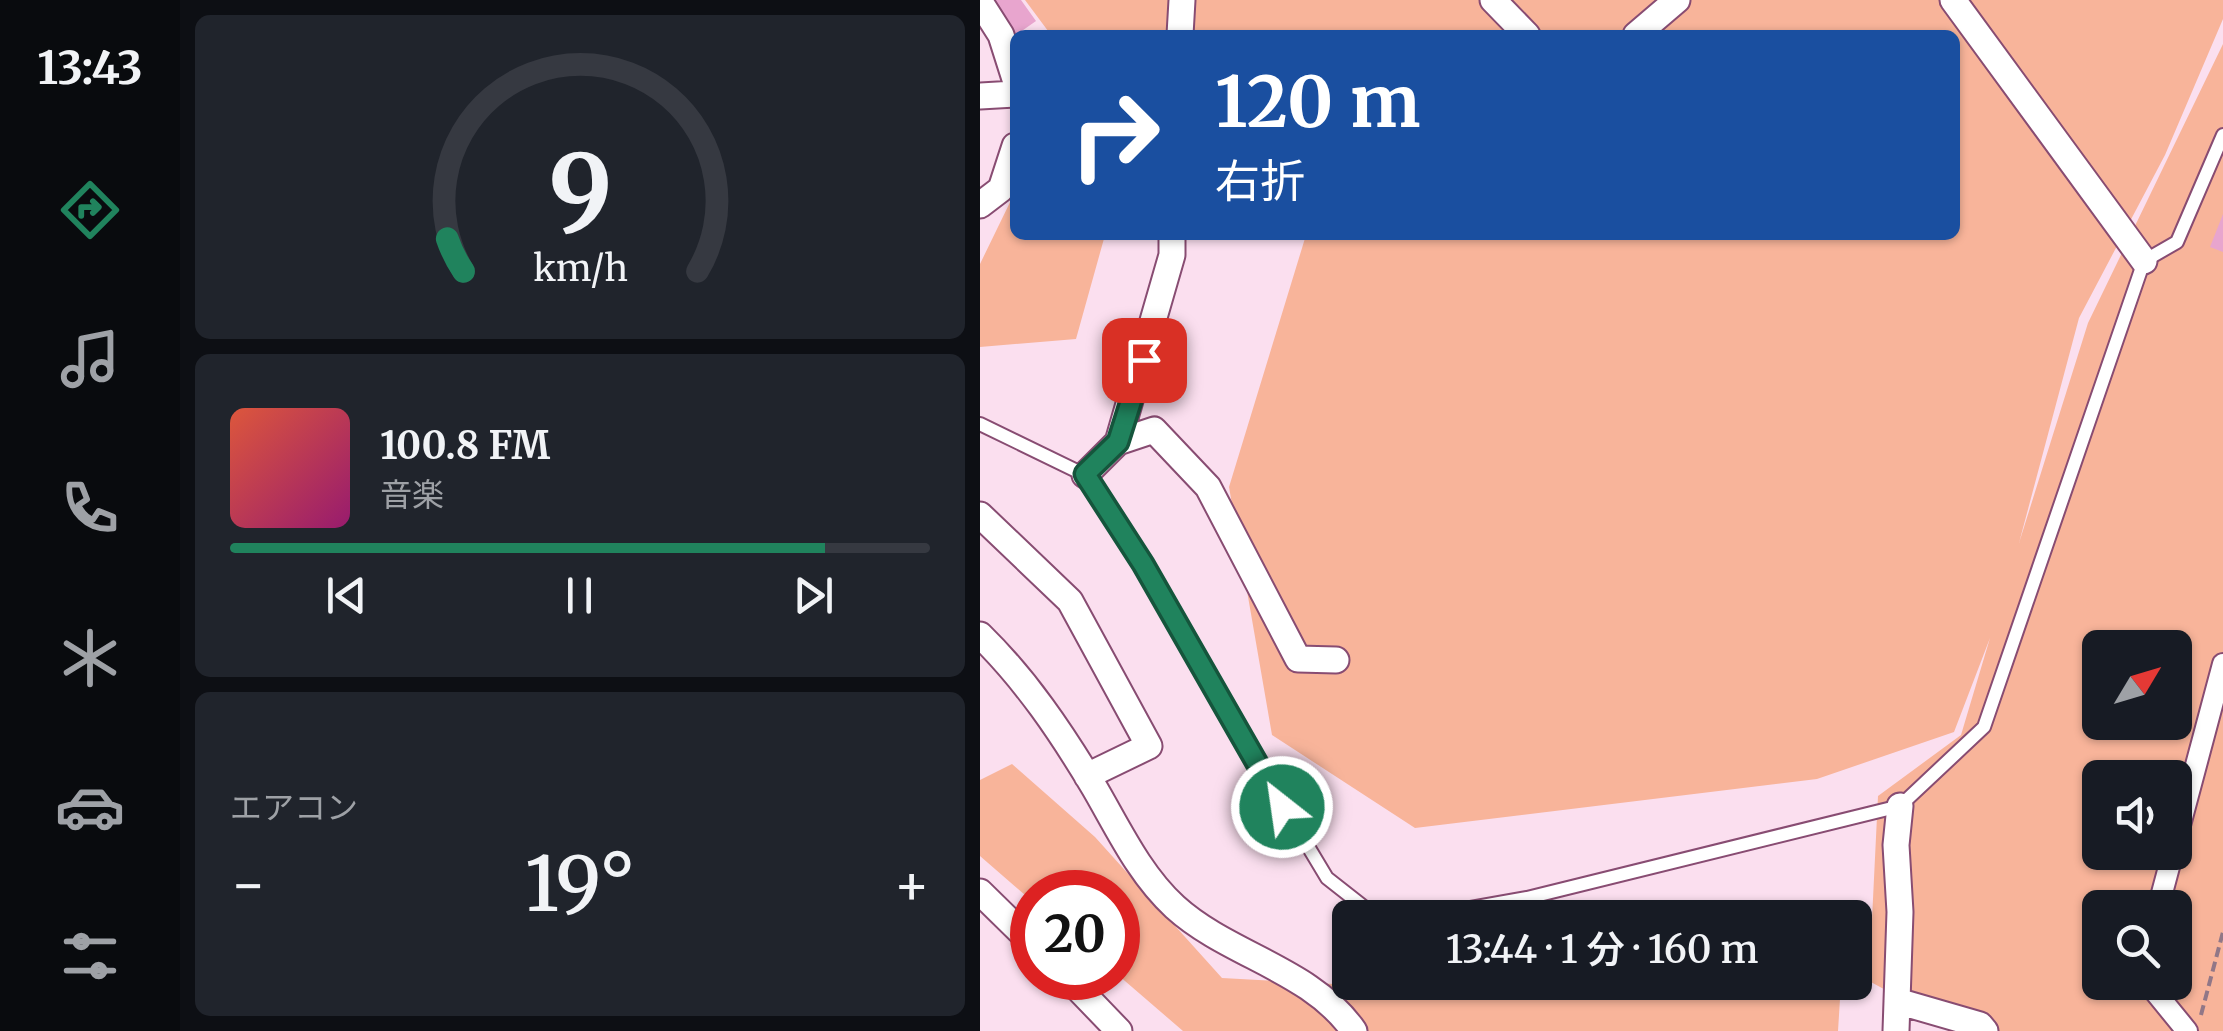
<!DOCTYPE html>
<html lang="ja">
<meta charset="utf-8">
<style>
:root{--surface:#171b24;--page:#20242c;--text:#f1f3f6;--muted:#9ea1a6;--line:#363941;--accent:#20835d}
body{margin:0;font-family:Merriweather,"Noto Sans JP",serif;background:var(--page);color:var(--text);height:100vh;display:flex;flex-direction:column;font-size:38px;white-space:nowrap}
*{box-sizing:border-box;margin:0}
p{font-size:32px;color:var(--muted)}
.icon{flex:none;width:55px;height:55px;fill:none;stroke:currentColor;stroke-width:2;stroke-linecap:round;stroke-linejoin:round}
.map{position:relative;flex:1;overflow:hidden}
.sheet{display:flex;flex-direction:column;gap:15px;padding:15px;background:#0d0f14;width:800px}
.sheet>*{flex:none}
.guide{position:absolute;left:30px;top:30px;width:950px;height:210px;border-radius:15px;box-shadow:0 2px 8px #0004;background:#1a4fa0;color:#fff;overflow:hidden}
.needle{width:65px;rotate:52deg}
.fabs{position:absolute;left:1102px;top:630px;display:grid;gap:20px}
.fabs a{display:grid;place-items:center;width:110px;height:110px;border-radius:15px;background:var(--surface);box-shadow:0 2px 8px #0004;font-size:50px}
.speed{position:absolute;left:30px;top:870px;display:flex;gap:20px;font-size:50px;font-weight:700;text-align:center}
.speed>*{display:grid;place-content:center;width:130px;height:130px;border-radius:50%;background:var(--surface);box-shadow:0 2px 8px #0004;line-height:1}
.speed .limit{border:15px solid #d22;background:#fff;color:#111}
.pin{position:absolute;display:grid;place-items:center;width:85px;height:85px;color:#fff;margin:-42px;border-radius:20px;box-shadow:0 5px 15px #0006}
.me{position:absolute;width:110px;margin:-55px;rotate:330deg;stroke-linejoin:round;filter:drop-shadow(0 0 8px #0008)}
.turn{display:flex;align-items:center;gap:35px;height:210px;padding:0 40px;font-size:45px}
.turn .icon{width:130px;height:130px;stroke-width:2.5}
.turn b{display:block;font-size:70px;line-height:85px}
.big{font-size:75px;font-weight:600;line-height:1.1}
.sheet .widget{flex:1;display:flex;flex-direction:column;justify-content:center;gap:15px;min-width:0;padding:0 35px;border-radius:15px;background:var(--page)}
.sheet .dial{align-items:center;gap:0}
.dial svg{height:260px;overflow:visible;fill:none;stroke:var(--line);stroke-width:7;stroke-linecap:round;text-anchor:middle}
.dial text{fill:var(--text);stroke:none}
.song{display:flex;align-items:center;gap:30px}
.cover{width:120px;height:120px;border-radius:15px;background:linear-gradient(135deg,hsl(10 70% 55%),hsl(320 70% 35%))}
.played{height:10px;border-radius:5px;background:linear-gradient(90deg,var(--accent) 85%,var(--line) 85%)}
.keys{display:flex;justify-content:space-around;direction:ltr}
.heat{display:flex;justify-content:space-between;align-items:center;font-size:55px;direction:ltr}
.trip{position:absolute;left:352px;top:900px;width:540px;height:100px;border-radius:15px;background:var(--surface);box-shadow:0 2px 8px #0004;font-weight:600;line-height:100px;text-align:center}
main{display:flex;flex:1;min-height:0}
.tabs{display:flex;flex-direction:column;width:180px;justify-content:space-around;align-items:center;background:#090b0e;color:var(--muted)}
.tabs .icon{width:70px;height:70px}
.tabs .active{color:var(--accent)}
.tabs b{font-size:45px;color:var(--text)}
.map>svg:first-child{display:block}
.green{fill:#f8b49a;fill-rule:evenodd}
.building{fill:#e8a5ce}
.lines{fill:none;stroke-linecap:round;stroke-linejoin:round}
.service-casing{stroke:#884c72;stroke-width:16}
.pedestrian-casing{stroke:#884c72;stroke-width:24}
.minor-casing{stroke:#884c72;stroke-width:29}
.path{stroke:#917787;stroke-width:4;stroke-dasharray:10 5;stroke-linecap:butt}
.service{stroke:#fff;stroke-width:12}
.pedestrian{stroke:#fff;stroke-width:20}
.minor{stroke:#fff;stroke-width:25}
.route-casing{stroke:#15553c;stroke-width:25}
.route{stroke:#20835d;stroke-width:18}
</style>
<main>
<nav class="tabs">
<b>13:43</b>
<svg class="icon active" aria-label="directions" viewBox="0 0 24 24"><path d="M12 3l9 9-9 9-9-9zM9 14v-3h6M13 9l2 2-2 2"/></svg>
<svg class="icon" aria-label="music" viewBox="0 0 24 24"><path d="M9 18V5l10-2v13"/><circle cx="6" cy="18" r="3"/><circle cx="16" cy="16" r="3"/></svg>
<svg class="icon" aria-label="phone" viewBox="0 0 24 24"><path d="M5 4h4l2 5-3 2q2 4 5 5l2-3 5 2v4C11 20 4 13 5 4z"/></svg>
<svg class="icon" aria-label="climate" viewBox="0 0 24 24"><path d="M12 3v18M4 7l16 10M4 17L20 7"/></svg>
<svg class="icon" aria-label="car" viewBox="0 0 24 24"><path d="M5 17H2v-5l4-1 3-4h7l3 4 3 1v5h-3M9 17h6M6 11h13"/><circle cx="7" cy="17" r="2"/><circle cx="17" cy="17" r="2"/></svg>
<svg class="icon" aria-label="filters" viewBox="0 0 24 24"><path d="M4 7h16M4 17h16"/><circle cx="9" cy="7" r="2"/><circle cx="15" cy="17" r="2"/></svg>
</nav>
<section class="sheet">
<div class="widget dial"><svg viewBox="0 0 100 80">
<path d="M14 69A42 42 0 1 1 86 69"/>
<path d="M14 69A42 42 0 0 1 9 59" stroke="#20835d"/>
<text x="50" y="56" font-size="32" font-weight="700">9</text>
<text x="50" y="72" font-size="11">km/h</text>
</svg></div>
<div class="widget">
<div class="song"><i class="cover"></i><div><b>100.8 FM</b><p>音楽</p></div></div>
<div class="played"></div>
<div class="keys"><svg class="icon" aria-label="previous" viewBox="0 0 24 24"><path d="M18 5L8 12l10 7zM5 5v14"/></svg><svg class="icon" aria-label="pause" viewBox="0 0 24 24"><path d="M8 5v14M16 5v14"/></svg><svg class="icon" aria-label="next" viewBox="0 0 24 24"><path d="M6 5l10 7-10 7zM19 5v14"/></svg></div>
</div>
<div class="widget"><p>エアコン</p>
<div class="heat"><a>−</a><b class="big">19°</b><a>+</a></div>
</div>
</section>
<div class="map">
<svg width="1243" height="1031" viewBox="0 0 1243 1031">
<rect width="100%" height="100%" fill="#fbdfef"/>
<path class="green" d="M45,0H1243V19L1185,155L1099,318L1039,543L1108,323L1243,44V1031H981L889,981L898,796L981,735L1010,638L974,732L837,779L435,828L292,735L249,487L326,235H975V35H71ZM1120,648H1195V722H1120ZM1120,778H1195V852H1120ZM1120,908H1195V982H1120Z
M35,192V235H125L96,339L0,347V264Z
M32,764L115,837L242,978L409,987L421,982L861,983L858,1031H203L138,975V892H52V901L0,856V780Z"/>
<path class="building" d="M10,0H41L56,21L36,35Z
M1243,214V252L1230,247Z"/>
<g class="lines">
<defs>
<path id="service" d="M0,424L105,475L347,878L389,911L457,914L547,898L920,806L1004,727L1164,261L1197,242L1243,135"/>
<path id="pedestrian" d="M1195,844L1243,664
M1178,908L1193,852
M1167,982L1207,1031"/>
<path id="minor" d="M513,0L547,35
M973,0L1164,261
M0,2L21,35L35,79
M200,35L202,0
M656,35L697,0
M0,96L35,94
M0,205L21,189L35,146
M138,442L174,430L228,487L318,659L356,660
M105,475L138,442L192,255V235
M0,515L90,601L169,746L107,776
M0,635C46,680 81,732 114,787C138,828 159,874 195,907C249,956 331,969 374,1031
M0,892L52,943
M88,978L139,1031
M917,1001L1000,1025L1005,1031
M916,1031L920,912L916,845L920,806"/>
</defs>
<use href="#service" class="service-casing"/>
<use href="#pedestrian" class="pedestrian-casing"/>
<use href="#minor" class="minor-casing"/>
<path class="path" d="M1221,1015L1243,932"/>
<use href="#service" class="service"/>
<use href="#pedestrian" class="pedestrian"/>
<use href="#minor" class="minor"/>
</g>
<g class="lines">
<defs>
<path id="route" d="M164,360L138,442L105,474L163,564L302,807"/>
</defs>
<use href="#route" class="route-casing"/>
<use href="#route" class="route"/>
</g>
</svg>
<div class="fabs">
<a><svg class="needle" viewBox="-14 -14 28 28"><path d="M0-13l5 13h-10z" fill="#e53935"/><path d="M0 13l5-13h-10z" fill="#9ea1a6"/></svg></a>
<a><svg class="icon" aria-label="sound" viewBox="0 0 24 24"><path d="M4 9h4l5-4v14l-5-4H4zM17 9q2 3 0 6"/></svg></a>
<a><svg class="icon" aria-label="search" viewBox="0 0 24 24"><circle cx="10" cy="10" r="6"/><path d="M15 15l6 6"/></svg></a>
</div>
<div class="speed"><div class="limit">20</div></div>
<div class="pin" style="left:164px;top:360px;background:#d93025"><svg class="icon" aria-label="arrive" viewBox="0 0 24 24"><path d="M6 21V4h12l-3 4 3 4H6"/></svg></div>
<svg class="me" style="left:302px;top:807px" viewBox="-20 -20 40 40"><circle r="17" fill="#20835d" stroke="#fff" stroke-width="3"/><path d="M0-11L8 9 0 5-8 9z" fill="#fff"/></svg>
<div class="trip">13:44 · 1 分 · 160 m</div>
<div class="guide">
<div class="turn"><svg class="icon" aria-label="right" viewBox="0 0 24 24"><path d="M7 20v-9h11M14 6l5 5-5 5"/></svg><div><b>120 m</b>右折</div></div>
</div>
</div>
</main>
